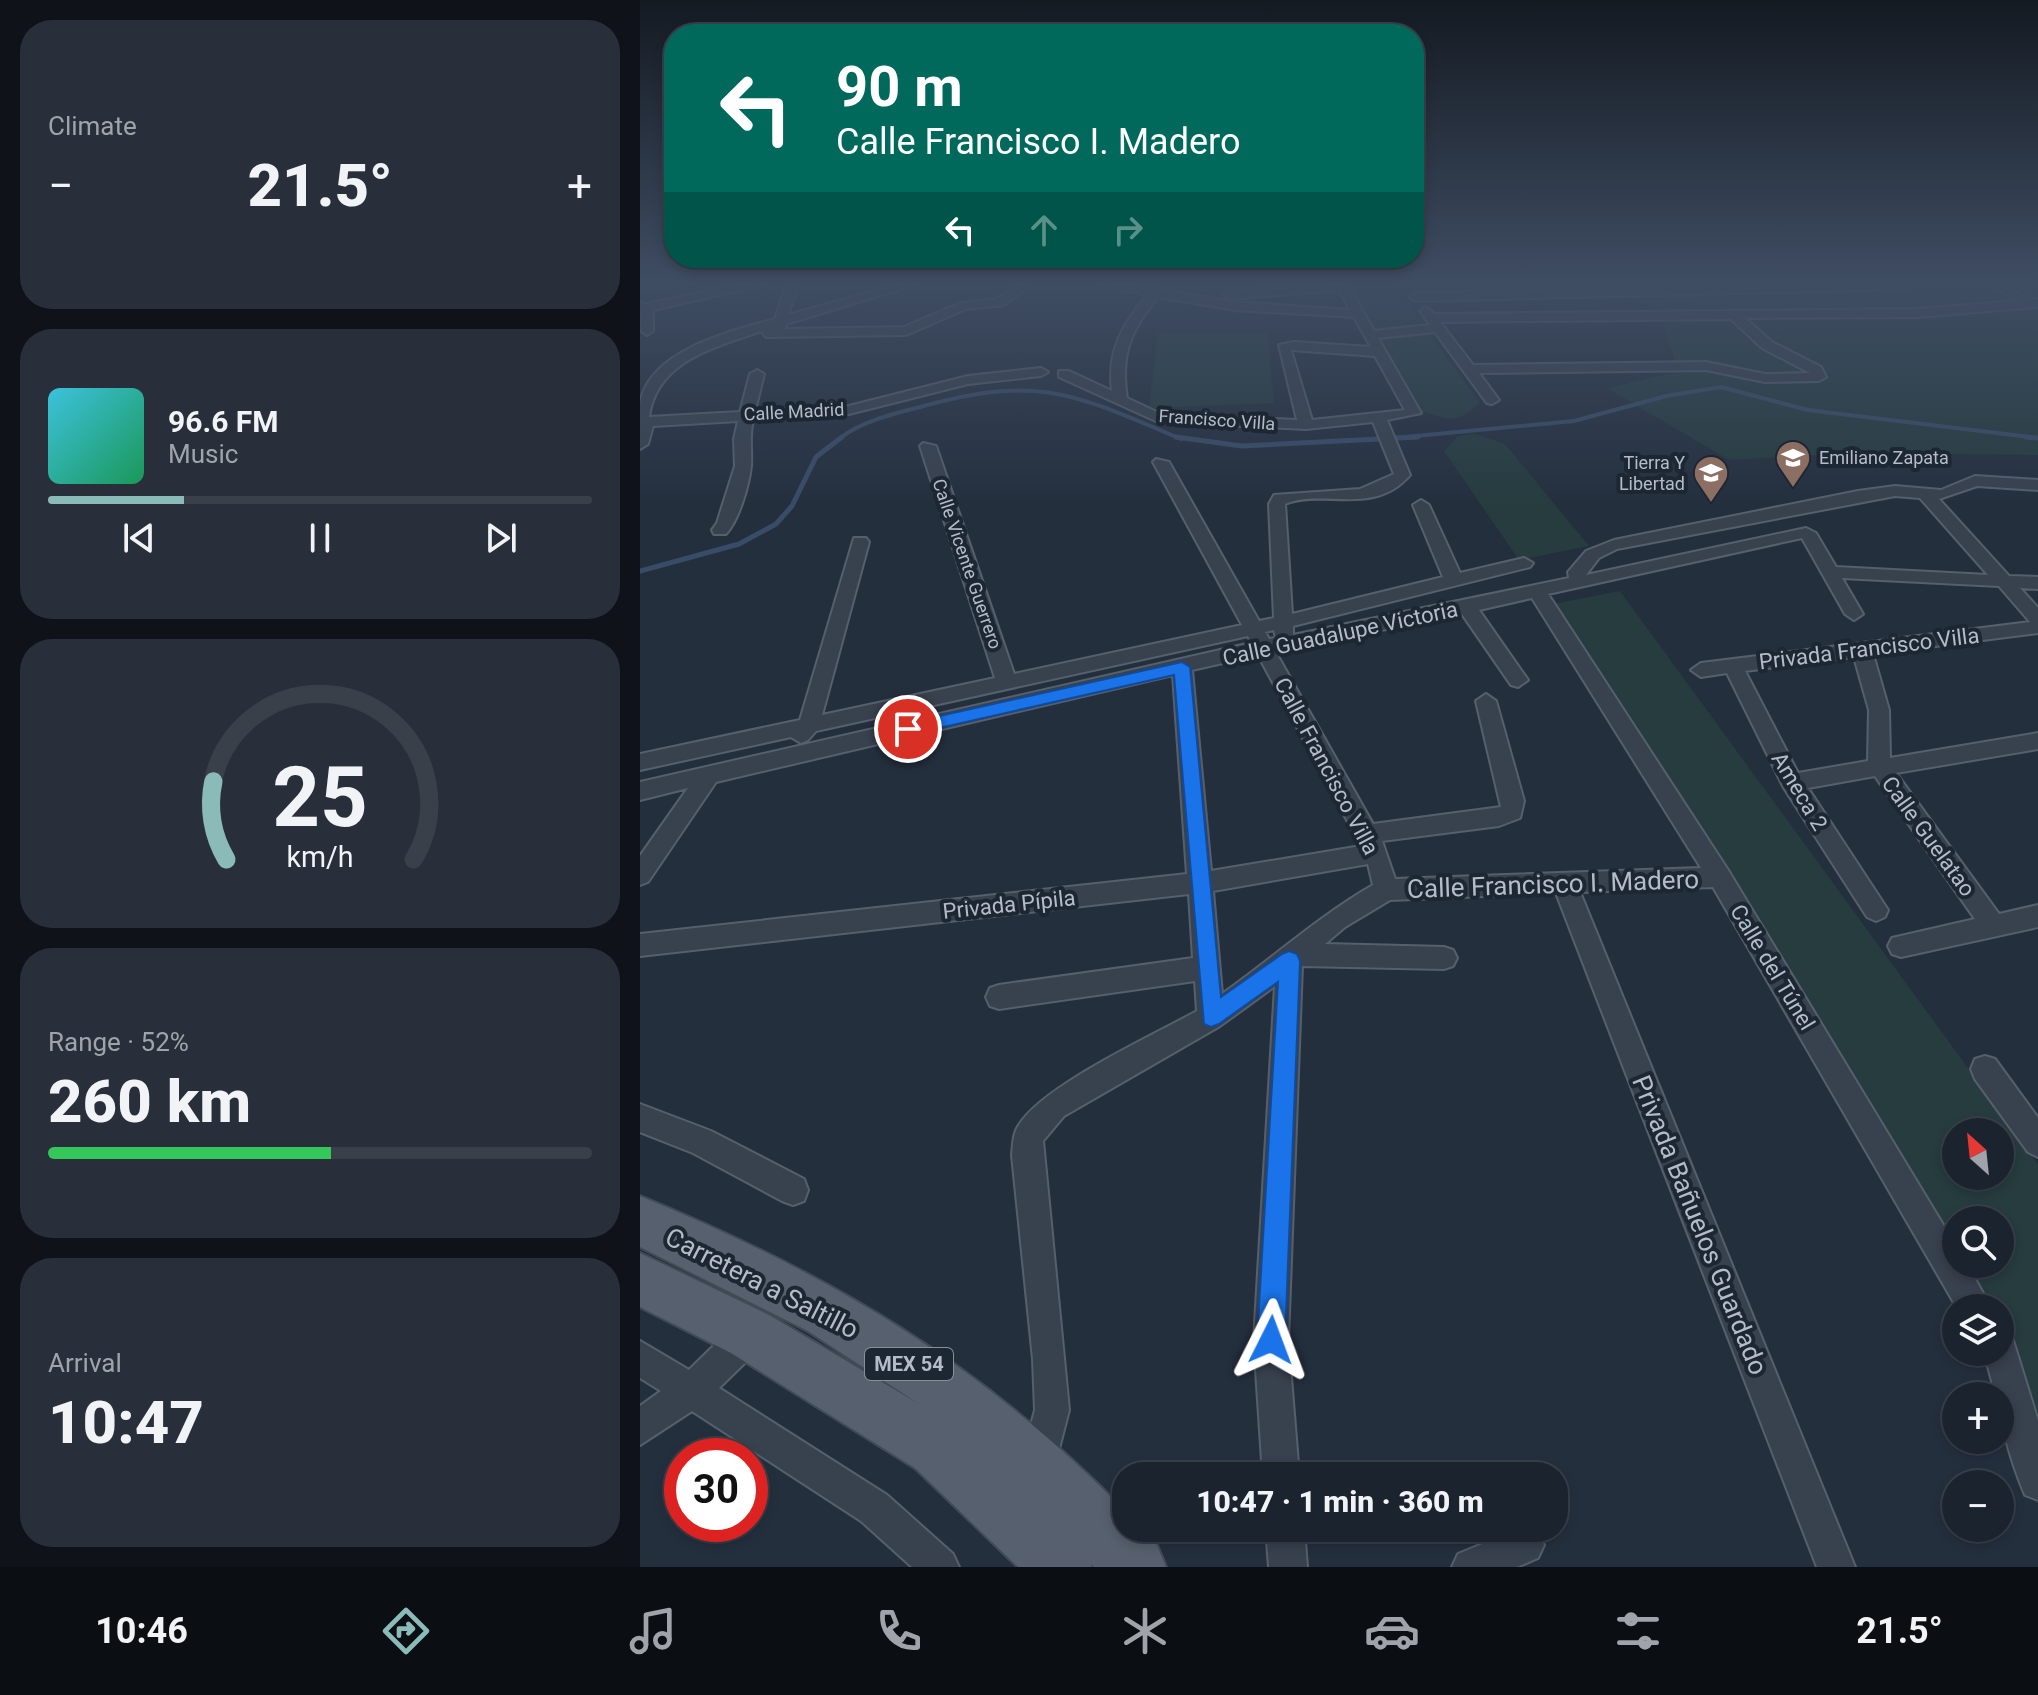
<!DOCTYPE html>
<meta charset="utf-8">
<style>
:root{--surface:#1b232e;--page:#282f3a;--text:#f1f3f6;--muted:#a0a4aa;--line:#39404a;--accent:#8bbbb9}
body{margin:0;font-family:Roboto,sans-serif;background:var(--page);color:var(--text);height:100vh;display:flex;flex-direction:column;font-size:30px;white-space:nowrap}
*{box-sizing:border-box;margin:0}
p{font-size:26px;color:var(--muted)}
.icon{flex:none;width:44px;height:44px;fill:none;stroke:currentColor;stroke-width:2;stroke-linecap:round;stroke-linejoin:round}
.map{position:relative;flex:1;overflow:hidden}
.panel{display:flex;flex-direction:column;gap:20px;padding:20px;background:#0f1319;width:640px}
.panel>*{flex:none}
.banner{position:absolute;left:24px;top:24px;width:760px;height:244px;border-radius:32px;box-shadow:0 4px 12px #0003,0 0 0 2px var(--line);background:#00695c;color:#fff;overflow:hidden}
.needle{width:52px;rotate:333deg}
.tools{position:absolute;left:1302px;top:1118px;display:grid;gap:16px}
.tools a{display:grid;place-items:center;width:72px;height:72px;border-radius:50%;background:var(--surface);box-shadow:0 4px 12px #0003,0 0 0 2px var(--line);font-size:40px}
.speed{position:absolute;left:24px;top:1438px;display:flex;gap:16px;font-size:40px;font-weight:700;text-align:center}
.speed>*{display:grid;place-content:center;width:104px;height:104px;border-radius:50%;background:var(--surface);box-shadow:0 4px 12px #0003,0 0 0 2px var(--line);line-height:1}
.speed .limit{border:12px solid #d22;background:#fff;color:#111}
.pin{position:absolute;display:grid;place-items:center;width:68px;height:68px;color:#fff;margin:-34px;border:4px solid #fff;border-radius:50%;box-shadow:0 2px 8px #0007}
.me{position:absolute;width:88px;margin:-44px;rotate:3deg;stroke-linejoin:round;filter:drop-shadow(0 0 6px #0008)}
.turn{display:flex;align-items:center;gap:28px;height:168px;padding:0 40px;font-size:36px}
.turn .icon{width:104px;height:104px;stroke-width:2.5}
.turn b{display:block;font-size:56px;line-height:68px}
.lanes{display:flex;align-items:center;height:76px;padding:0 40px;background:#0003;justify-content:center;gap:40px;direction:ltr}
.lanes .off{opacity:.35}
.big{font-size:60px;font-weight:800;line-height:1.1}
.panel .widget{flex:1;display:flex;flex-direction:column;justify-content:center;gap:12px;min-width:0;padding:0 28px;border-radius:32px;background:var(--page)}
.panel .dial{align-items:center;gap:0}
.dial svg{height:208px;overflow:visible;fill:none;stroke:var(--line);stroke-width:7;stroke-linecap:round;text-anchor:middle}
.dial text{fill:var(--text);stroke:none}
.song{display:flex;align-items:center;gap:24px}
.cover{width:96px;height:96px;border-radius:12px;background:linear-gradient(135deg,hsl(190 70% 55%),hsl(150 70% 35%))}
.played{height:8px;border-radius:4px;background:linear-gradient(90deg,var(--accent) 25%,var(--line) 25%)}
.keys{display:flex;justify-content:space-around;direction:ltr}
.heat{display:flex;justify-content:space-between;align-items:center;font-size:44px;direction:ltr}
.charge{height:12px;border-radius:6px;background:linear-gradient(90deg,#34c759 52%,var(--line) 0)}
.trip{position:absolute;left:472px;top:1462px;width:456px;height:80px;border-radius:32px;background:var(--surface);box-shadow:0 4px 12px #0003,0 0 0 2px var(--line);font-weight:800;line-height:80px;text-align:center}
.tab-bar{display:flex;height:128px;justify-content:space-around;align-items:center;background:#0b0e12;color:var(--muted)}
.tab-bar .icon{width:56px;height:56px}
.tab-bar .on{color:var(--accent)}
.tab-bar b{font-size:36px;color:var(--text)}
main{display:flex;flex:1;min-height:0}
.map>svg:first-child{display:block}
.green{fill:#263c3f;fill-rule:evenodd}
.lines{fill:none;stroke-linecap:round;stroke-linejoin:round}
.stream-far1{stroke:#394c67;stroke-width:4}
.stream{stroke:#394c67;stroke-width:5}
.street-casing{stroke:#565f6c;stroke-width:4}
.primary-casing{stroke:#414a57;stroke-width:4}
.street{fill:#38414e;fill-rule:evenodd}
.primary{fill:#56606e;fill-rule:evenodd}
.route{fill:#1a73e8;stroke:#114b97;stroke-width:2}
.labels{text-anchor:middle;stroke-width:8;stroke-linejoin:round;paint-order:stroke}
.far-street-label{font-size:18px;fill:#b4bcc9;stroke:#1d2633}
.far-poi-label{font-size:18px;fill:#b4bcc9;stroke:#1d2633;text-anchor:start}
.shield{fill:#1d2633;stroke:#878f9c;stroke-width:2}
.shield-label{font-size:20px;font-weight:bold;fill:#b4bcc9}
.street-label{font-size:22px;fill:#b4bcc9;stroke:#1d2633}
.near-street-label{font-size:26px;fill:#b4bcc9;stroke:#1d2633}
</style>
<main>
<section class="panel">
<div class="widget"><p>Climate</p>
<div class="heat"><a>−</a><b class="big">21.5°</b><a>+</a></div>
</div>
<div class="widget">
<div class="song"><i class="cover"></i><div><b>96.6 FM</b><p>Music</p></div></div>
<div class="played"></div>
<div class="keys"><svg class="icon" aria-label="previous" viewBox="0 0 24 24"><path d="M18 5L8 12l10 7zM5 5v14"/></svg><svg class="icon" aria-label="pause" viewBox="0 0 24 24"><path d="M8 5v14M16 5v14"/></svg><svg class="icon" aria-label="next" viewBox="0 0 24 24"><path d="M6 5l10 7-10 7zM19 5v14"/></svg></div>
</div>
<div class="widget dial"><svg viewBox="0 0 100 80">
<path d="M14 69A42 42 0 1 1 86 69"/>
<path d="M14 69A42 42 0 0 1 9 39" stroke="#8bbbb9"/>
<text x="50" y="56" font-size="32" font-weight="700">25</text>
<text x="50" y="72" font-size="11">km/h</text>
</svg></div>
<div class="widget"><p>Range · 52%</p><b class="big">260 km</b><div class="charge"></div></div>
<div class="widget"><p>Arrival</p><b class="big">10:47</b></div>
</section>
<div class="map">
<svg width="1398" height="1567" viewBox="0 0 1398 1567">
<rect width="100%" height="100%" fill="#242f3e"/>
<path class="green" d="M705,285H757L786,326L735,331Z
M970,285H1398V455L1217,453L1089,460L967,388L1038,372L1021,314Z
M788,332L840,403C817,424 811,420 783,412L738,337Z
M518,333H627L634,403L509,408Z
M835,434L865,444L949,546L879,560L804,451L818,436Z
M980,591L1398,1164V1429L1376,1347L1360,1320V1308H1353L1326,1264H1360V1220H1316V1248L913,604ZM1316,1132H1360V1176H1316Z"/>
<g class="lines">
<path class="stream-far1" d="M199,439C222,421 253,414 280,407C398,374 432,393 541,439
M744,439L934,421L1026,396L1081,387L1168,410L1398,438"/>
<path class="stream" d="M536,437L602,446L778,437
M1386,437L1398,438
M0,571L99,544L136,524L152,506L176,457L202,437"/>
<defs>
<path id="street" d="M99,285H123L13,310V331L7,335L1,331L0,302L5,304Z
M146,285H158L148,315L255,285H275L146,324L145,329L264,327L320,303L357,299L377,285L390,286L364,305L326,309L266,335L126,337L121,331C75,348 17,360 9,417L100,412L110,374L117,370L124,374L115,411L209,406L328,376L401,368L408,372L401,376L328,384L209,414L113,420C109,436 112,450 111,466C109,485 99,520 86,534H74L72,530L77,523L95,466L94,439L98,421L13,426L8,444L0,449C0,434 0,419 0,405C7,351 90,331 135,319Z
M462,285H491L595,302L710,310L699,290L590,299L584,295L590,291L708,285L734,331L790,325L780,311L786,307L795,314L1277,309L1377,301L1353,285C1373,285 1382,300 1398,299V307L1277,317L1105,318L1132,342L1181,367L1186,377L1179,381L1125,382L1066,370L839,373L859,400L852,404L847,403L795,332L738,338L781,413L747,420L770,475C734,517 683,488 645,504L652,614L803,577L773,505L781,500L789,505L820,573L884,558L893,563L890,567L653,626V635L929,578L928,572L946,551L974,540L1218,491L1255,486L1301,490L1335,476L1398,480V490L1337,486L1299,499L1369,576L1398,577V589L1380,588L1398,608V633L1233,654L1249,710L1250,758L1398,733V749L1256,773L1359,914L1398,905V927L1261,957L1252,954L1248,946L1252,938L1335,919L1235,776L1168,788L1248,910L1245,917L1236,921L1227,917L1144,788L1087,673L1061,677L1051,670L1061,663L1390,622L1359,586L1202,578L1223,614L1214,620L1205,614L1162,538L908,594L1088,870L1316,1246V1264H1327L1351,1308H1317L1073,887L940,892L1215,1567H1177L916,893L750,900L705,927L685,944L804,947L813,950L817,958L813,966L804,969L662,966L648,1340L659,1476H623L614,1340L635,986L580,1026L424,1116L403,1141L429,1410L412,1476L399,1481L386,1476L381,1463L395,1410L393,1359L372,1155C373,1145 373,1133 379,1125C404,1085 512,1036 557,1011L555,981L359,1009L350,1006L346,997L350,988L359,985L553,958L549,894L0,956V934L547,874L533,675L76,782L8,882L0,885V856L48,788L0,800V782L611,643L608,636L176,731L168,740L161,743L151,737L0,770V754L160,720L214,538H226L229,542L182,715L355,678L280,446L283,443L296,446L374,674L602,625L513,462L516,459L529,462L619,621L634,618L629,504L634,495L720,489L754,474L733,422L666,429L518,422L419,377V371H429L472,391C467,350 482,326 507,295ZM518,297L595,310L714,317L731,347L654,342L639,345L657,420L521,414L487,398C480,354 491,330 518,297ZM1091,319L1122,348L1170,373L1125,374L1066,362L833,365L800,322ZM651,350L735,356L765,410L672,420ZM1255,496L1280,498L1348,575L1196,567L1176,533L1166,528L946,575L959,558L977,549ZM892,598L1061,868L755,879L742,841L859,826L880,818L884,801L856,701L846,694L836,701L861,807L733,824L635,651L822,614L871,685L878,687L888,680L839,610ZM634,630L636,638L629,639L625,632ZM618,655L721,846L571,871L552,670ZM1214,657L1229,710L1228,761L1158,773L1105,671ZM728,864L733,885C679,916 633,958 582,994L573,891Z
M1114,285H1274L1268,289L776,301L770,297L776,293Z
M1345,1056L1355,1059L1398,1118V1157L1388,1152L1335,1079L1331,1069L1335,1059Z
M0,1104L71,1131L164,1179L168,1190L164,1201L153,1205L142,1201L53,1153L0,1132Z
M110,1317L122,1322L127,1334L122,1346L79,1388L247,1495L313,1554L319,1567H272L221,1521L52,1411L0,1445V1406L21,1391L0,1378V1341L49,1370L98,1322Z
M1360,1332L1372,1337L1398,1421V1500L1385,1495C1373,1466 1360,1428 1360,1396H1356L1344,1352H1360Z
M626,1528H664L667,1567H629Z
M881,1528L898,1532L904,1545L898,1558L877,1567H812L818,1554Z"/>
<path id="primary" d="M0,1196C190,1274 342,1364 486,1512V1528H501L517,1545L526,1567H454L451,1564L452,1567H378L275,1468L91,1353L0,1307V1253L129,1315L279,1404L168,1331L0,1247Z"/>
</defs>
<use href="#street" class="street-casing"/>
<use href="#primary" class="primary-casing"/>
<use href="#street" class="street"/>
<use href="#primary" class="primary"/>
</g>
<linearGradient id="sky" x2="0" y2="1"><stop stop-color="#141a22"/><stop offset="0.56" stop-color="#3f4d63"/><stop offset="1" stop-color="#3f4d63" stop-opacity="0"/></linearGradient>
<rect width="1398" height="505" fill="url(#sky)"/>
<path class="route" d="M542,662L550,667L581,997L642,954L649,951L657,954L660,961L645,1340L641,1349L631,1353L621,1349L617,1340L638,982L579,1024L571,1027L564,1024L534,675L268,735L260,729L268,723Z"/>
<defs>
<symbol id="school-pin" viewBox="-11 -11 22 30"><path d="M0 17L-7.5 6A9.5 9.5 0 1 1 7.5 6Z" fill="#8d6e63" stroke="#1d2633"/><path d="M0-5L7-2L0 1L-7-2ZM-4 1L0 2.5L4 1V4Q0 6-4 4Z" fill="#fff"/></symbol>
</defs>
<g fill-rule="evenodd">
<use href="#school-pin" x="1133" y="438" width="40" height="54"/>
<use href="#school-pin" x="1051" y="453" width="40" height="54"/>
</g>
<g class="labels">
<g class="far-street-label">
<text transform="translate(154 412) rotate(-3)" y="6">Calle Madrid</text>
<text transform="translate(577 420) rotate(4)" y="6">Francisco Villa</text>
<text transform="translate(327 564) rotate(71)" y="6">Calle Vicente Guerrero</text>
</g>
<g class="far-poi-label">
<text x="1179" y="464">Emiliano Zapata</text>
<text x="1045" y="469" text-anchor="end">Tierra Y<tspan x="1045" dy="21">Libertad</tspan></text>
</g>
<rect class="shield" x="225" y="1348" width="88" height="32" rx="6"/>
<g class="shield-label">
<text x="269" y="1371">MEX 54</text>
</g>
<g class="street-label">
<text transform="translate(700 633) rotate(-12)" y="8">Calle Guadalupe Victoria</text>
<text transform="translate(1229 648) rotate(-7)" y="8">Privada Francisco Villa</text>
<text transform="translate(687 766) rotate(62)" y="8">Calle Francisco Villa</text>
<text transform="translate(1160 791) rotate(59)" y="8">Ameca 2</text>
<text transform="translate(1289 836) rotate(54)" y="8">Calle Guelatao</text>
<text transform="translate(369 904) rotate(-6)" y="8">Privada Pípila</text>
<text transform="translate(1133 967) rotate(59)" y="8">Calle del Túnel</text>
</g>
<g class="near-street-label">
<text transform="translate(913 884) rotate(-2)" y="9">Calle Francisco I. Madero</text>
<text transform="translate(1060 1225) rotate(68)" y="9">Privada Bañuelos Guardado</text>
<text transform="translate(122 1283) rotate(27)" y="9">Carretera a Saltillo</text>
</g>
</g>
</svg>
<div class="tools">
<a><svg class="needle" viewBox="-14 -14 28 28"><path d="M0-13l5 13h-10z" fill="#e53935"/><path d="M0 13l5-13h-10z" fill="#a0a4aa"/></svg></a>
<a><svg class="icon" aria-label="search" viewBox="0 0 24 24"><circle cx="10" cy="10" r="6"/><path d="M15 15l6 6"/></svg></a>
<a><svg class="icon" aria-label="layers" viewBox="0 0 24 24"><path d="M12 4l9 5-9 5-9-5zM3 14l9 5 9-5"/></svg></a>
<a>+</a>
<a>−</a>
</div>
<div class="speed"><div class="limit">30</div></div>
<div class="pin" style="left:268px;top:729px;background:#d93025"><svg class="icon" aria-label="arrive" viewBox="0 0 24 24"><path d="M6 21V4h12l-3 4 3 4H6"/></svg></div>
<svg class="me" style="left:631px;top:1340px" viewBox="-20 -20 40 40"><path d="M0-17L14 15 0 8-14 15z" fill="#1a73e8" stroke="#fff" stroke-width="4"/></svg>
<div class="trip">10:47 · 1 min · 360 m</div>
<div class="banner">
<div class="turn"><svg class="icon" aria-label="left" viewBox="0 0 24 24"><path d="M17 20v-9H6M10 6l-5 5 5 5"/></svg><div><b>90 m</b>Calle Francisco I. Madero</div></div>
<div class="lanes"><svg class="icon" aria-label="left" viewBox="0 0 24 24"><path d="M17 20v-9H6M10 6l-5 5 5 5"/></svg><svg class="icon off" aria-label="ahead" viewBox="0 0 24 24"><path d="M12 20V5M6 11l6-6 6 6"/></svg><svg class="icon off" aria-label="right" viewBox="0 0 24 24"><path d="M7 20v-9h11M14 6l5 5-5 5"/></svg></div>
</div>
</div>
</main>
<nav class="tab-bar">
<b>10:46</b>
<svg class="icon on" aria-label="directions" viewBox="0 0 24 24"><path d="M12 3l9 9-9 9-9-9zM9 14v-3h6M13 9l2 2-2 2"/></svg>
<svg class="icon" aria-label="music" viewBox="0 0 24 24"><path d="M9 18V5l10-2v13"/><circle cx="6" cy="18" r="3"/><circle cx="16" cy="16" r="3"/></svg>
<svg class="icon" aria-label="phone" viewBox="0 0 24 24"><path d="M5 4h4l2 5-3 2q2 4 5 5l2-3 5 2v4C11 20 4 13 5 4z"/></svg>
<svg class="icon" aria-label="climate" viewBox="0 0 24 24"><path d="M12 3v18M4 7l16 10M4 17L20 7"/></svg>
<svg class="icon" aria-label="car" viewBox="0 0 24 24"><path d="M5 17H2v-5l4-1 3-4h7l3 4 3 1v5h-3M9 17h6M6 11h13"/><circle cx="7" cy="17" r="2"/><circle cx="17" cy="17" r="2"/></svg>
<svg class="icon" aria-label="filters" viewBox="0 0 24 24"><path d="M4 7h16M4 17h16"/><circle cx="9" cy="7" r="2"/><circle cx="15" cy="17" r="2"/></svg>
<b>21.5°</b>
</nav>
